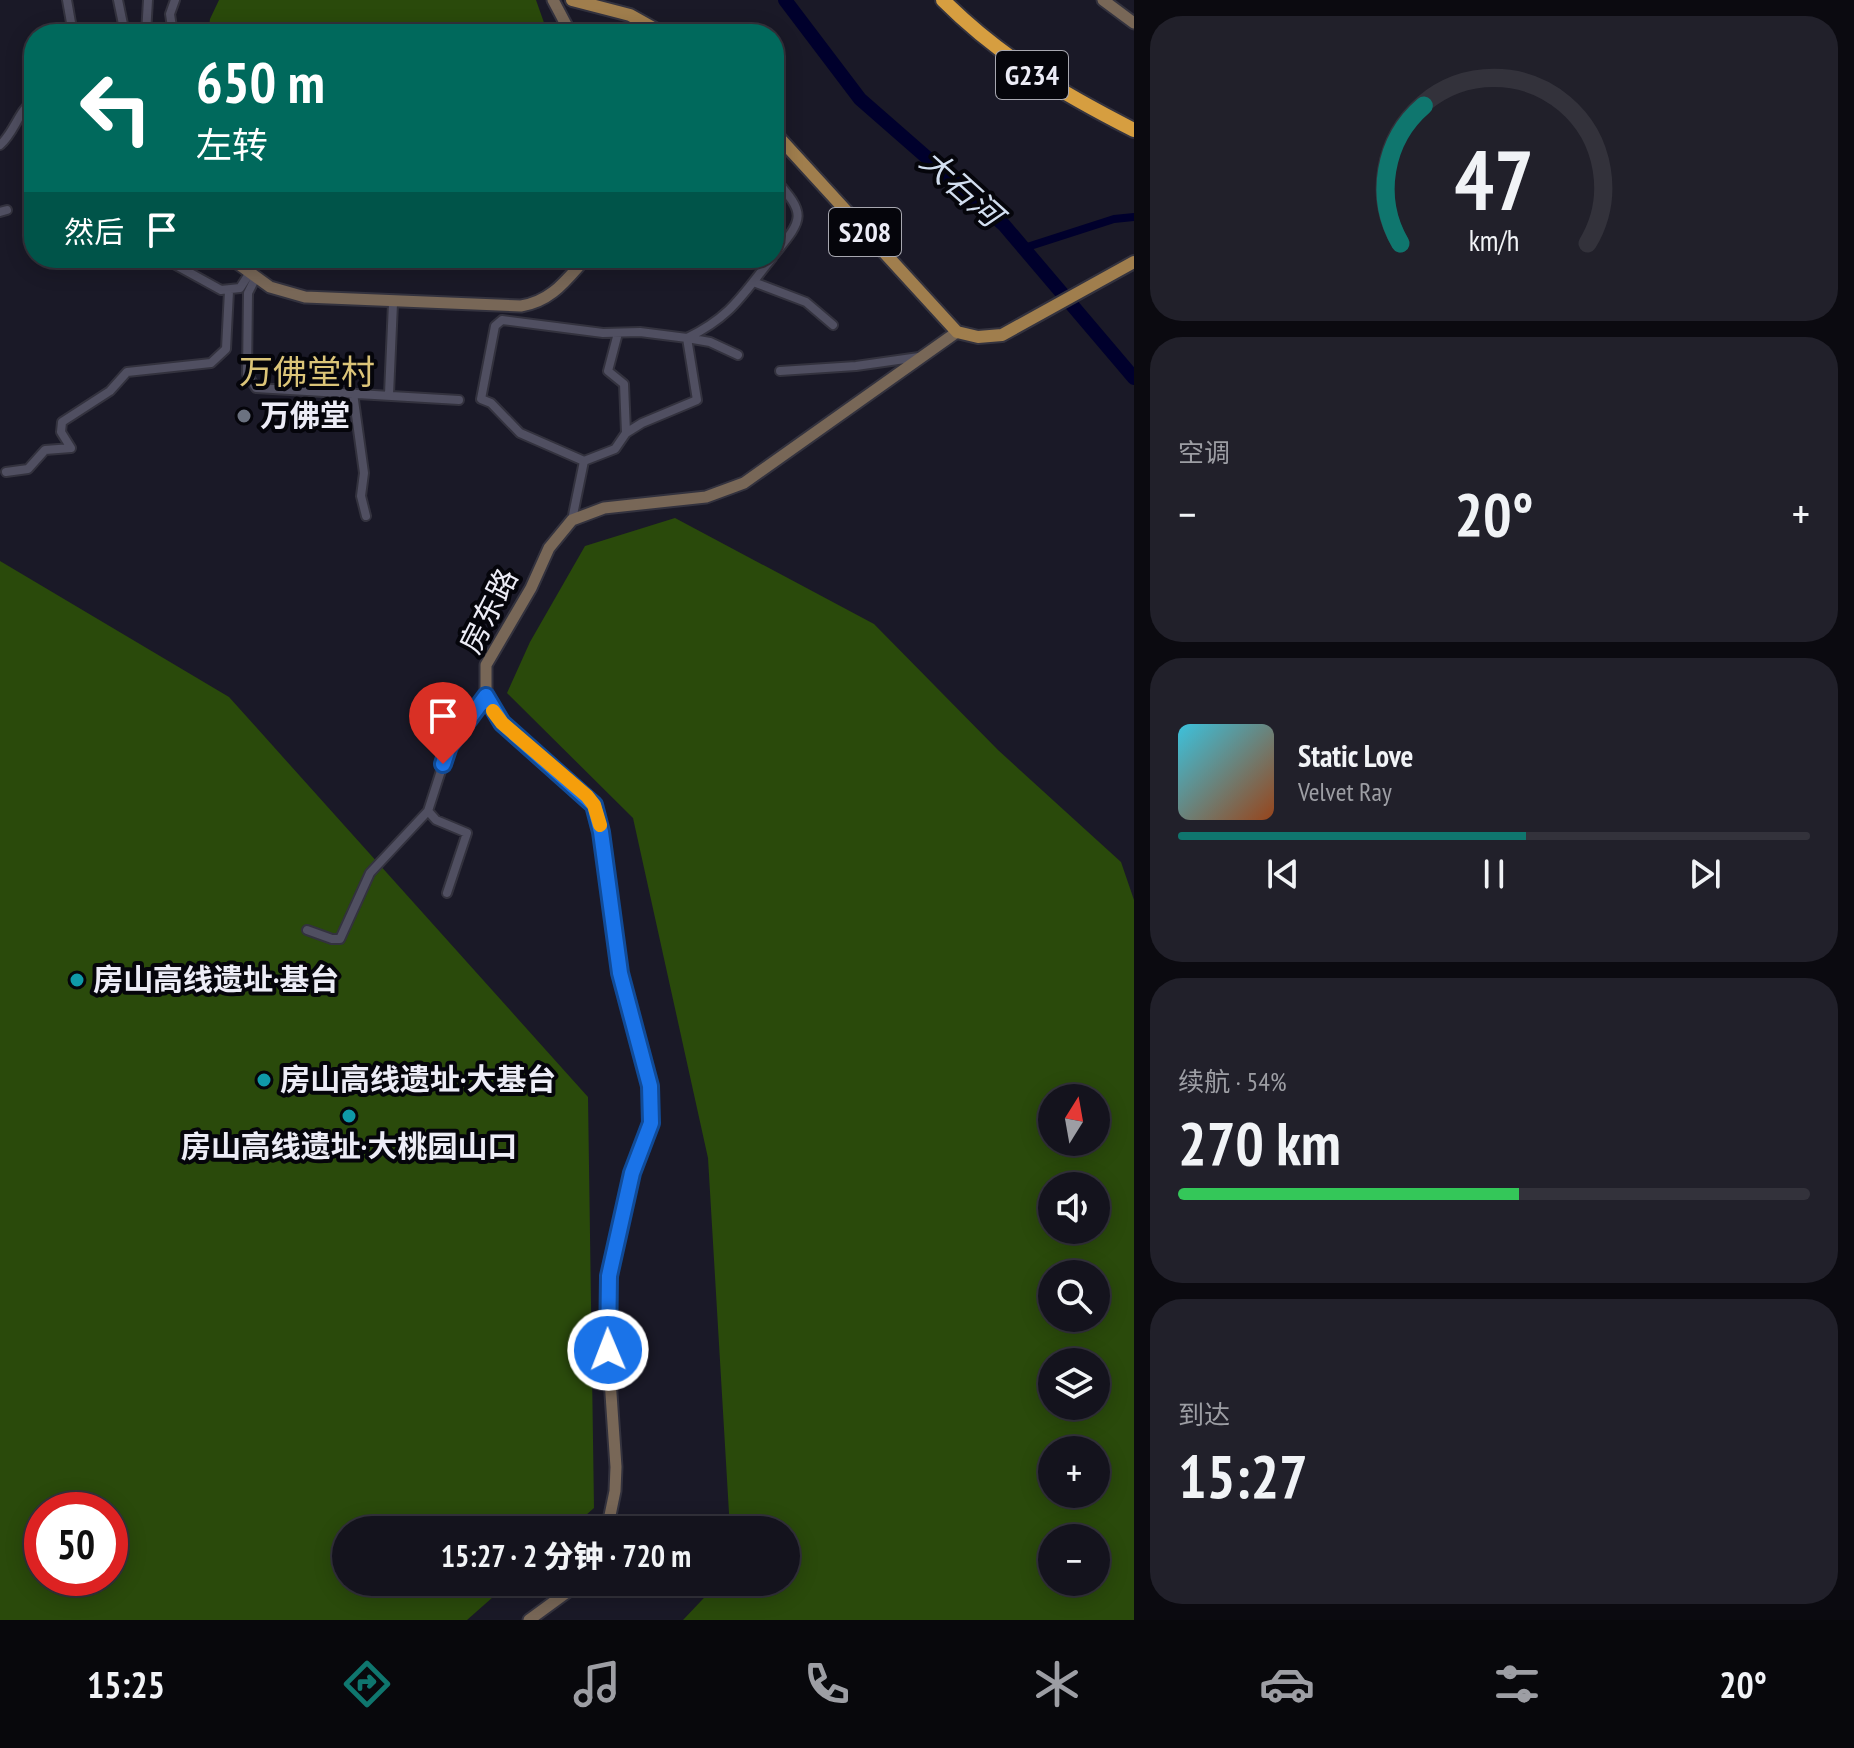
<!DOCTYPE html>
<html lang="zh">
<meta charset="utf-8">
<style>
:root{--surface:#14131d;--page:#21202a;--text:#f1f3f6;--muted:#9d9ea4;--line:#33323b;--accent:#0f766e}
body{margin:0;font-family:"PT Sans Narrow","Noto Sans SC",sans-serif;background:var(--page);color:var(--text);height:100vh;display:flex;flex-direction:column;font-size:30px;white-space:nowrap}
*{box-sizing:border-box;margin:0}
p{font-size:26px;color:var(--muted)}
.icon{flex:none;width:44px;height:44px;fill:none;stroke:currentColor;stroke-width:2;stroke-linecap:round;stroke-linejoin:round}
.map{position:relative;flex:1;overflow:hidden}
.side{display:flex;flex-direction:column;gap:16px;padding:16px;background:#0b0a10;width:720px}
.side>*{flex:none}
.banner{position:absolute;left:24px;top:24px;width:760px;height:244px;border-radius:32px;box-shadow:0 4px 20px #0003,0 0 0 2px var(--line);background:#00695c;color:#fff;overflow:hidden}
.needle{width:52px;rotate:11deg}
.tools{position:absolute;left:1038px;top:1084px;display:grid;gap:16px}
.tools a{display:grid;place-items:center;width:72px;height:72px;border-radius:50%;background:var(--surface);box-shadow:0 4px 20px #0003,0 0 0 2px var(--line);font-size:40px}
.speed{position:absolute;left:24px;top:1492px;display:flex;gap:16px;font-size:40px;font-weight:700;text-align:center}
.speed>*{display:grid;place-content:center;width:104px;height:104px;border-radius:50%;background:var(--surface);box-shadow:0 4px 20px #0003,0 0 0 2px var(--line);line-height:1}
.speed .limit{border:12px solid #d22;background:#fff;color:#111}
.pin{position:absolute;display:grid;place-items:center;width:68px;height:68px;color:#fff;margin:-82px -34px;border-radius:50% 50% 50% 0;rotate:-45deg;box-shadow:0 0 8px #0007}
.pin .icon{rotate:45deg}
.me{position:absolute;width:88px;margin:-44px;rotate:359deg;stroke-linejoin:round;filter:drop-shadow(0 0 6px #0008)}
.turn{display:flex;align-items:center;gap:28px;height:168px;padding:0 40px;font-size:36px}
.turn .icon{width:104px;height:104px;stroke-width:2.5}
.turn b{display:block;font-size:56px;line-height:68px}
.then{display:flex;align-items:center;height:76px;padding:0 40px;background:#0003;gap:16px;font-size:30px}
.big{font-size:60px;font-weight:800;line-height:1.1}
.side .tile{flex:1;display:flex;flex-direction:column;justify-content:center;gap:12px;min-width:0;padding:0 28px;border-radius:32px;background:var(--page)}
.side .dial{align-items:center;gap:0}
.dial svg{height:208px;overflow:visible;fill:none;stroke:var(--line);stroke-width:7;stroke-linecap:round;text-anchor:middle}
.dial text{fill:var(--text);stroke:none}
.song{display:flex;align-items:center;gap:24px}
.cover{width:96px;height:96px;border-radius:12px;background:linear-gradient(135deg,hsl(190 70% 55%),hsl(20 70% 35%))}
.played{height:8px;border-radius:4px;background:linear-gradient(90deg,var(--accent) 55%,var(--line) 55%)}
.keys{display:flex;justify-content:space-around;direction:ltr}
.heat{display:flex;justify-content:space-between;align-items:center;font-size:44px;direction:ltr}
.charge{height:12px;border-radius:6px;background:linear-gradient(90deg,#34c759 54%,var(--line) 0)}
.trip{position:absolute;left:332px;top:1516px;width:468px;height:80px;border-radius:40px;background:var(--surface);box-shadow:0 4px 20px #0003,0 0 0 2px var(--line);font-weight:800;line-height:80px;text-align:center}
.dock{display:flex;height:128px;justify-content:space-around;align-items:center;background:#08080c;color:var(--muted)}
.dock .icon{width:56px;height:56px}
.dock .on{color:var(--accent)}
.dock b{font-size:36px;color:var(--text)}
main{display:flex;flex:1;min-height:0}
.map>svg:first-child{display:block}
.green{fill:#2a4a0b;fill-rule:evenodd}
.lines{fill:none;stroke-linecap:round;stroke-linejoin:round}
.canal{stroke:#00002c;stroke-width:8}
.river{stroke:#00002c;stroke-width:14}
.street-casing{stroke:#33323e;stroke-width:12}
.secondary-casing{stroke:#33323e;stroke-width:15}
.primary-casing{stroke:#33323e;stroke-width:16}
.highway-casing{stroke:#33323e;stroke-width:18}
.street{stroke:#504f61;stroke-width:8}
.secondary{stroke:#786757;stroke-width:11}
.primary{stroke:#a07e4d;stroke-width:12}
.highway{stroke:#d69e40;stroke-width:14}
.route-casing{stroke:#114b97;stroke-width:20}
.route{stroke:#1a73e8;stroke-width:14}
.slow{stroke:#f59e0b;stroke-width:14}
.worship-dot{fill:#6b7280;stroke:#05050b;stroke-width:3}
.culture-dot{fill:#0f9aa8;stroke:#05050b;stroke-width:3}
.labels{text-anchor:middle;stroke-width:8;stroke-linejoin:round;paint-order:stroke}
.shield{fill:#05050b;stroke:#a7a7b0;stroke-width:2}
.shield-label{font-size:28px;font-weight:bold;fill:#ececf6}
.poi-label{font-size:30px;font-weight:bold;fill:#ececf6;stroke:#05050b;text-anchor:start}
.street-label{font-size:30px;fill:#ececf6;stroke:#05050b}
.water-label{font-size:32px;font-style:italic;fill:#d1ddee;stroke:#05050b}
.quarter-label{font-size:34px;fill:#dbc478;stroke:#05050b}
</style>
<main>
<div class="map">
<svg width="1134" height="1620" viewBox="0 0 1134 1620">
<rect width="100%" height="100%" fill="#1a1927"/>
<path class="green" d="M219,0H536L548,34H208L210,19Z
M675,518L874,624L998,750L1121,862L1134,900V1620H683L719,1582H786V1530H730L708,1158L633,818L507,693L530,642L585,546ZM1052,1098H1096V1142H1052ZM1052,1186H1096V1230H1052ZM1052,1274H1096V1318H1052ZM1052,1362H1096V1406H1052ZM1052,1450H1096V1494H1052ZM1052,1538H1096V1582H1052Z
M0,561L229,697L588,1097L594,1508L569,1530H346V1582H510L467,1620H0ZM42,1510H110V1578H42Z"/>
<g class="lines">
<path class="canal" d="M1024,248L1114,219L1134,217"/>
<path class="river" d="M785,0L860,99L1004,225L1134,378"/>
<defs>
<path id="street" d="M67,0L73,34
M118,0L125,34
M146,34L148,0
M173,34L170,14L175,0
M0,145C15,132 18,111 34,100
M774,178C807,215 804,218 774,255
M0,212L7,210
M163,258L221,290L240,288L249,274
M255,279L248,293L247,374L256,388L459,400
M756,283L806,302L833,325
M618,333L608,371L624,384L626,433
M687,338C732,316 742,295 772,258
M687,338L710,342L738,355
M780,371L856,366L919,357
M353,393L364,473L361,496L366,516
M389,394L393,303
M6,472L28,469L45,450L71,448L61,432L62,422L110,391L127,372L211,363L226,349L229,291
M572,520L584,461L615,449L626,433L642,423L697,400L687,338L640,332L603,333L502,320L495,326L481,399L491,403L520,433L584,461
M428,811L436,820L467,833L447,893
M307,930L332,939H340L370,873L428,811L449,746L486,696"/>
<path id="secondary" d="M553,0L571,34
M1103,0L1134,23
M230,258L270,287L305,297L521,306C552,301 566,280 586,258
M607,1530L615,1491L616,1467L608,1350L609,1276L632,1173L651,1123L650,1086L620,973L601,832L594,805L502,723L486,696V665L531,588L549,548L572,520L604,508L706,497L744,483L957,332
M529,1620L581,1582"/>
<path id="primary" d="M572,0L630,15L664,34
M774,132L957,332L978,337L1002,335L1134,262"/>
<path id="highway" d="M943,0C1000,57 1063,94 1134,130"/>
</defs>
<use href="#street" class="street-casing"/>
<use href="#secondary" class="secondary-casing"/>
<use href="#primary" class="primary-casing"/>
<use href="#highway" class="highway-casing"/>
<use href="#street" class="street"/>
<use href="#secondary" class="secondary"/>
<use href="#primary" class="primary"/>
<use href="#highway" class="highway"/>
</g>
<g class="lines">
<defs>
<path id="route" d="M443,764L449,746L486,696L502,723L594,805L601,832L620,973L650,1086L651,1123L632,1173L609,1276L608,1350"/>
</defs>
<use href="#route" class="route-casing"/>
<use href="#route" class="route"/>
<path class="slow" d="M493,711L502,723L587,796L594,805L600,825"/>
</g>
<circle class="worship-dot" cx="244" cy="416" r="8"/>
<g class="culture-dot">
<circle cx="77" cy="980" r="8"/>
<circle cx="264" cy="1080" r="8"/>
<circle cx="349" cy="1116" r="8"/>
</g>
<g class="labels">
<g class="shield">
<rect x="996" y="51" width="72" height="48" rx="6"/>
<rect x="829" y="208" width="72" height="48" rx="6"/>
</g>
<g class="shield-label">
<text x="1032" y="85">G234</text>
<text x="865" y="242">S208</text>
</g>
<g class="poi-label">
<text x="260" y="426">万佛堂</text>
<text x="93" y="990">房山高线遗址·基台</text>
<text x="280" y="1090">房山高线遗址·大基台</text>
<text x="349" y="1157" text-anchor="middle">房山高线遗址·大桃园山口</text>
</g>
<g class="street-label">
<text transform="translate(489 611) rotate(-63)" y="10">房东路</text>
</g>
<g class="water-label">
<text transform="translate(961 188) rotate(42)" y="11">大石河</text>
</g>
<g class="quarter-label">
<text x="307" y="384">万佛堂村</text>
</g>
</g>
</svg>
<div class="tools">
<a><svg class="needle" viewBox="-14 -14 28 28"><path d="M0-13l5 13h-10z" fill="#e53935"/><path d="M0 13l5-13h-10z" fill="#9d9ea4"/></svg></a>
<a><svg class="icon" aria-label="sound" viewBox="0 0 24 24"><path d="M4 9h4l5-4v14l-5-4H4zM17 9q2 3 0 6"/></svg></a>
<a><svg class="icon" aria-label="search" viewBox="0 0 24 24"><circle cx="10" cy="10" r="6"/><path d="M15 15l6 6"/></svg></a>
<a><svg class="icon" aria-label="layers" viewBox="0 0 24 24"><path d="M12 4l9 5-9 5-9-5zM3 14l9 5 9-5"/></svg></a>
<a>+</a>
<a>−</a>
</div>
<div class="speed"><div class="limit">50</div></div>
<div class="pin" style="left:443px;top:764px;background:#d93025"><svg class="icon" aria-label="arrive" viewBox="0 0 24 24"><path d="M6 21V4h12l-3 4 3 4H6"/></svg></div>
<svg class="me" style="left:608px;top:1350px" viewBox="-20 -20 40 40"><circle r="17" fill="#1a73e8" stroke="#fff" stroke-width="3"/><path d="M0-11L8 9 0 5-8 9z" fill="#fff"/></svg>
<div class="trip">15:27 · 2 分钟 · 720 m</div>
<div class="banner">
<div class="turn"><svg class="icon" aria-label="left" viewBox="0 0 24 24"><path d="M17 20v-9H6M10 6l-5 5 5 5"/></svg><div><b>650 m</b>左转</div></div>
<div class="then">然后<svg class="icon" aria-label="arrive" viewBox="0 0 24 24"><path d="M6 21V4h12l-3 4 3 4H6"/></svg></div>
</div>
</div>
<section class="side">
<div class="tile dial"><svg viewBox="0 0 100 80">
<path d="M14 69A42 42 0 1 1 86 69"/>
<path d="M14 69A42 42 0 0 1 23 16" stroke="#0f766e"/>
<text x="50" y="56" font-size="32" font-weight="700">47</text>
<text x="50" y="72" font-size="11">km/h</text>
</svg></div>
<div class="tile"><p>空调</p>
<div class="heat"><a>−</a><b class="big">20°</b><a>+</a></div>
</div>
<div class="tile">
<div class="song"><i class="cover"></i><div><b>Static Love</b><p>Velvet Ray</p></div></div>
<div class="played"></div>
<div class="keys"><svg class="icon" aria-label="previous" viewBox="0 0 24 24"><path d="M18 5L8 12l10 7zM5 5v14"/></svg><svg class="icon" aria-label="pause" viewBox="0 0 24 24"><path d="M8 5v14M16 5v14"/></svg><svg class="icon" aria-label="next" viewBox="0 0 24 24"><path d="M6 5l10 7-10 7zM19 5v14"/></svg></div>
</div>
<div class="tile"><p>续航 · 54%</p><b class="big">270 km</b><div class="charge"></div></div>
<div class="tile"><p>到达</p><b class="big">15:27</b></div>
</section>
</main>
<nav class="dock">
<b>15:25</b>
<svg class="icon on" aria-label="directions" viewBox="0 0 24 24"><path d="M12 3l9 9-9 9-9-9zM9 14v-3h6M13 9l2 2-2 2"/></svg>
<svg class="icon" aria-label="music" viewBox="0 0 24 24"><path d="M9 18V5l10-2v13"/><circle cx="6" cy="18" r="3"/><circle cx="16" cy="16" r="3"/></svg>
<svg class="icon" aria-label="phone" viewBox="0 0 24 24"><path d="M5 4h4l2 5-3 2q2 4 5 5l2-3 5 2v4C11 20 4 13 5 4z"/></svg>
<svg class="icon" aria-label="climate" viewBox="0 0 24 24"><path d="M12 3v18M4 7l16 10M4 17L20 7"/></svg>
<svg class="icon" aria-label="car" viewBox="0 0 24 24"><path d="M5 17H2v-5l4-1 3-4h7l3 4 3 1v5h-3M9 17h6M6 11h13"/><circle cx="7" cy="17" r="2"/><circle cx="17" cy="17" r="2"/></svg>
<svg class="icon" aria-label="filters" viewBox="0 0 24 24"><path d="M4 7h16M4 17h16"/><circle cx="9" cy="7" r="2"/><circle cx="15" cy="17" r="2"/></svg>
<b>20°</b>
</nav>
